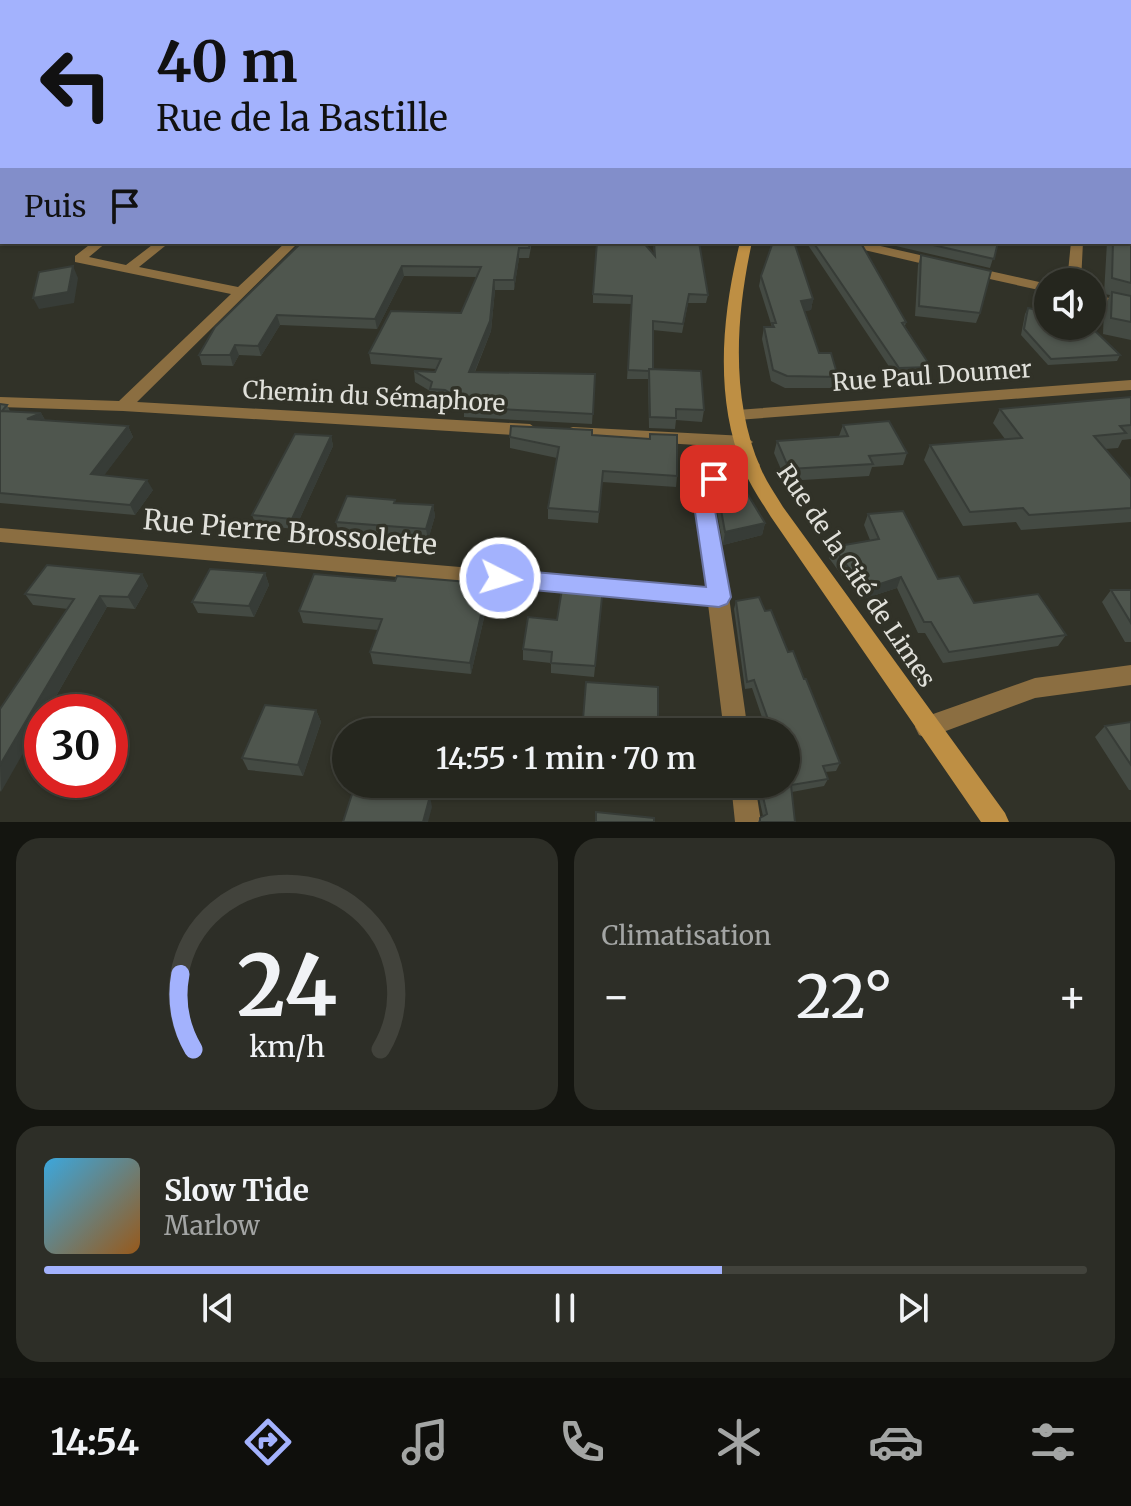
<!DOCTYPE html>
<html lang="fr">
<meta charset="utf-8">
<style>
:root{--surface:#25261e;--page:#2d2e27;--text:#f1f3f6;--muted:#a3a5a4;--line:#42433c;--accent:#a3b2fd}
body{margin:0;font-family:Merriweather,serif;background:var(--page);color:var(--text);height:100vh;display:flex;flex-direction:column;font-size:30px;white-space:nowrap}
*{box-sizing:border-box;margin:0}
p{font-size:26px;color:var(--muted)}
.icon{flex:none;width:44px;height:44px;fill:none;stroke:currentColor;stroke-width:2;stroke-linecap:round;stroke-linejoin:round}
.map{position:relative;height:822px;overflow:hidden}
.side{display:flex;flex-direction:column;gap:16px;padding:16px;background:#141510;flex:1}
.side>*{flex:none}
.top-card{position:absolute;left:0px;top:0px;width:1132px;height:244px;box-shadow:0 2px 6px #0004,0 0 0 2px var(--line);background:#a3b2fd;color:#111;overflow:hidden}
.fabs{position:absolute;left:1034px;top:268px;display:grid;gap:16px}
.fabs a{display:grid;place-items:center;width:72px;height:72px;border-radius:50%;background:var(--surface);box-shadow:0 2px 6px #0004,0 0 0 2px var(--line);font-size:40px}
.speed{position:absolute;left:24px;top:694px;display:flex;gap:16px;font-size:40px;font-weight:700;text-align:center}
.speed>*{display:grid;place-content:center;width:104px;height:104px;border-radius:50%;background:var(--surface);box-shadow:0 2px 6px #0004,0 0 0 2px var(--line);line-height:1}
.speed .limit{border:12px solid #d22;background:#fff;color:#111}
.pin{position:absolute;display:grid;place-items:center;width:68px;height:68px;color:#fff;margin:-34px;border-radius:16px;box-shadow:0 4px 12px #0006}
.me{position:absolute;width:88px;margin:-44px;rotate:95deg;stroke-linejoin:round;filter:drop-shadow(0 0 6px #0008)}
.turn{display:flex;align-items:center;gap:28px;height:168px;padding:0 24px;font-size:36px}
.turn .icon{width:104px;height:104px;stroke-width:2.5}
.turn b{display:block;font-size:56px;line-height:68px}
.then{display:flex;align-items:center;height:76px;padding:0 24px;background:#0003;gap:16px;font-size:30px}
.big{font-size:60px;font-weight:600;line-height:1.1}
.side .widget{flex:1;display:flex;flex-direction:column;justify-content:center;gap:12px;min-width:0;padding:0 28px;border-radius:24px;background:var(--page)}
.side .dial{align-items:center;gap:0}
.dial svg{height:208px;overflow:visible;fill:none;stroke:var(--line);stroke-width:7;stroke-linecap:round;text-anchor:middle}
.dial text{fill:var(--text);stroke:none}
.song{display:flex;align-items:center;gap:24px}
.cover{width:96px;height:96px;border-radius:12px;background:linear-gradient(135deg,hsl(200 70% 55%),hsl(30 70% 35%))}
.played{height:8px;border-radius:4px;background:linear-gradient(90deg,var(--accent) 65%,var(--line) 65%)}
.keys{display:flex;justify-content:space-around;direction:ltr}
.heat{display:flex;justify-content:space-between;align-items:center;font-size:44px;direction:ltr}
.side .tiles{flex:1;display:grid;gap:16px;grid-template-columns:1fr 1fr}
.widget:last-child{grid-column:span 2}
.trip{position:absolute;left:332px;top:718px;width:468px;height:80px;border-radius:40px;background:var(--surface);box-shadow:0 2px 6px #0004,0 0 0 2px var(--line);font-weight:600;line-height:80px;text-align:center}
.tab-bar{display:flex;height:128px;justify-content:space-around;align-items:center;background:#0f0f0c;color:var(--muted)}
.tab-bar .icon{width:56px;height:56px}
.tab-bar .on{color:var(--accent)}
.tab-bar b{font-size:36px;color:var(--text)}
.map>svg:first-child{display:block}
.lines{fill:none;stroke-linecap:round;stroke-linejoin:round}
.street{fill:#8b6e41;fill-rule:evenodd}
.secondary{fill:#be8f44;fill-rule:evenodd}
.primary{fill:#e5a843;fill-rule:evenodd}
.wall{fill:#444a43}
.shaded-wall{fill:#373c37}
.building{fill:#4f564e;stroke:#373c37;stroke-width:2}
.route{fill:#a3b2fd;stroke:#6a74a4;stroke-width:2}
.labels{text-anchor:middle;stroke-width:7;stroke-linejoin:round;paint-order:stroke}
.street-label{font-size:24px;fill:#e0e0da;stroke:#313228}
.near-street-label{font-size:28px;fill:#e0e0da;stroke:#313228}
</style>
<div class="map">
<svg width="1131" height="822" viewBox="0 0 1131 822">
<rect width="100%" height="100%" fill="#313228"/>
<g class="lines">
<path class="street" d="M2,232V241L0,242V233Z
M93,242H107L89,257L126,265L156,242H170L139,267L238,287L286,242H299L137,402L530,424L538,430L530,436L123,411L0,407V397L119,401L231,294L75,262V256Z
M841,242H863L946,261L947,264L941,268L843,245Z
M1071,242H1083L1081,282H1067Z
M972,267L1048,284V292L967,274V268Z
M1092,294L1131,303V311L1092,302Z
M1131,380V390L737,420L729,415L737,410Z
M573,427L745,436L753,442L745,448L567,437L565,433L567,429Z
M751,459L757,461L760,465L757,469L726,481L713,505L729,597L748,732H724L708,604L0,542V528L706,588L695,505L714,472Z
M1131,665V685L1035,698L927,738L919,735L915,727L919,719L1035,678Z
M731,784H755L761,822H735Z"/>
<path class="secondary" d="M2,120V126L0,127V121Z
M740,242H752C736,315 730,399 761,469C767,483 776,495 783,507L1005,813L1009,822H981L771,517C761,501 750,485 743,468C714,397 722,315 740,242Z"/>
<path class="primary" d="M331,0H344L346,2H333Z"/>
</g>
<path class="wall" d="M775,0H1131V19L1130,2H777Z
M1131,27V340L1103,334L1104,308L1110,295L1104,294L1107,242H1130Z
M302,242H532L529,258H519L514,290H495L491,331L475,372L595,374L592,424L464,417V410L446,400H431L430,391L415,382L414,371L435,372L436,369L371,364L369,353L461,313L477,277L404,276L377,329L280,325L261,356L239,355L233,366L202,365L199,355Z
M653,242H704H699L708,295L706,303H688L682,333L653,330V369L704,410L702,422L676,420L675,429L649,428L648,379H627L632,304L593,303V294L654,255Z
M806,242H849L906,322L905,326L931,367L928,375L896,377Z
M898,242H998L990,268L896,246Z
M921,255L980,313L976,323L915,316L918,265Z
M761,276L813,299L811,310L804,311L819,353L838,377L835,388H785L771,381L762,339L764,327H772L759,286Z
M1044,295L1120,355L1117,361L1048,365L1021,335L1025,314L1028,308L1040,311L1041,301Z
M1131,397V439L1122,440L1118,448L1105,449L1131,479V522L1021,530L1016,522L963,526L924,460L930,445L1005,439L993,423L1000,409Z
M0,404L7,405L10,411L41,413L45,420L128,426L133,437L104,475L153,490L135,515L0,503Z
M843,425L907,453L903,465L872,467L869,476L786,481L774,453L777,441L839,436Z
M592,435L677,476L676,487L602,482L598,523L548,519V508L557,458L510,448V437Z
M331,436L333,446L295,529L256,525L252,515Z
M718,493L765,523L762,535L723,545L716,506Z
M396,503L433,505L435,516L428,540L339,533L336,522Z
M868,514L938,579L974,603L1066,635L1058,646L943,663L925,633H918L897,588L860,600L829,558L833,547L870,540L864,525Z
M265,573L269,585L254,617L198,613L192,602Z
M142,574L148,586L135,609L107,607L47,712H42L0,792V709L68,609L33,605L25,594Z
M1111,590H1131V642H1125L1102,602Z
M481,593H486L487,605L471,674L373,664L370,652L378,630L303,623L299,611Z
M602,598L594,677L551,673V663L523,660V649L557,620Z
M736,601L765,611L788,652L840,763L836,771L825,772L828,779L824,786L792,792L795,822H758L760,818L763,816L756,784H786V732H760V730L766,729L752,688L745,689L734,609Z
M316,710L321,722L303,776L248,770L242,758Z
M1131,722V790H1129L1095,737L1105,726Z"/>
<path class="shaded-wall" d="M519,248V258L514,290V280Z
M73,266L78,278L74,303L39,309L33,298Z
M402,266L404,276L377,329L375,319Z
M494,280L495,290L491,331L470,383L469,372Z
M813,299L811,310L798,312L801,301Z
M277,315L280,325L261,356L258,346Z
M235,345L239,355L233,366L230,355Z
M41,413L47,423L27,419Z
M128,426L133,437L97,485L91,474Z
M331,436L333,446L295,529L292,519Z
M147,480L153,490L135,515L130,505Z
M433,505L435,516L428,540L426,529Z
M765,523L762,535L723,545L725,532Z
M265,573L269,585L254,617L249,606Z
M142,574L148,586L135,609L128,597Z
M901,577L897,588L860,600L865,589Z
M486,593L487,605L471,674L470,663Z
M100,596L107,607L47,712H42V720L1,792L0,765Z
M316,710L321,722L303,776L298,765Z
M430,796L432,807L428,822H423Z"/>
<path class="building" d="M0,0H136V2H2V23L0,24Z
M785,0H1131V8L1130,2H786Z
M1130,26L1131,27V283L1112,278L1113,242H1130Z
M0,30H2V58H0Z
M302,242H530L529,248H519L514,280H494L490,321L469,372L595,374L593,414L463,407L464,401L445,390L430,389L432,382L414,371L435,372L441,359L369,353L391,311L461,313L481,267L402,266L375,319L277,315L258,346L235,345L230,355H199L215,327Z
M597,242H643L655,256L654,242H699L708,295L689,294L683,324L653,321V369H649V371L628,370L632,296L593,294Z
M773,242H794L813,299L801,301L819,353H831L838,377L787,376L773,370L764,327H774L772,323H776L761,276Z
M813,242H849L862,245L906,322L902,323L931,367L899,368Z
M920,242H998L994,259Z
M921,255L991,271L980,313L919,306Z
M73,266L68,292L33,298L39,272Z
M1112,292L1131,296V322L1111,318Z
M1044,295L1048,296V326H1090L1120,355L1051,359L1024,329L1028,308L1042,311Z
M649,369L701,371L704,410L676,409V418L650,417Z
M1131,397V425L1120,426L1126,433L1094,436L1131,479V508L1029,515L1023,508L970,512L930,445L1022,438L1000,409Z
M0,404L7,405L2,411L41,413L27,419L128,426L91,474L147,480L130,505L0,493Z
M889,421L907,453L869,456L873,464L789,469L777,441L848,436L843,425Z
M511,426L592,430V435L650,439V434L677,435V476L603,471L599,512L548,508L559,447L510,437Z
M295,434L331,436L292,519L252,515Z
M742,485L765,523L725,532L718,493L722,486Z
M347,496L395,500L394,503L433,505L426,529L336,522Z
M903,511L938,579L959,576L974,603L1038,594L1066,635L949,652L931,622H924L901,577L865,589L833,547L879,539L868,514Z
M47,565L142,574L128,597L100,596L0,765V709L74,599L25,594Z
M210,569L265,573L249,606L192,602Z
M314,574L395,581L397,576L480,583L478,593H486L470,663L370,652L382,619L299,611Z
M563,583L603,587L595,666L551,663L552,652L523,649L528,617L557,620Z
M1111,590H1131V623Z
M759,597L765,611L771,610L788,652L793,651L804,679H806L840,763L823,766L828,779L791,785L795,822H760V818L767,814L760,784H786V732H761L760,730L771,728L754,680L747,682L736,601Z
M586,682L658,687V732H582Z
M265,705L316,710L298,765L242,758Z
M1131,722V765L1105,726Z
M355,785L430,796L423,822H343Z
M596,812L654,818V822H596Z"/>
<path class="route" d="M714,472L721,474L724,479L714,505L731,597L727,604L719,607L500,587L492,585L489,578L492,572L500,569L706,587L694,505L707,474Z"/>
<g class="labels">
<g class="street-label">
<text transform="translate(932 376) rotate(-4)" y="8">Rue Paul Doumer</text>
<text transform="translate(374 397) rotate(3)" y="8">Chemin du Sémaphore</text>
<text transform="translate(856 576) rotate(56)" y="8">Rue de la Cité de Limes</text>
</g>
<g class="near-street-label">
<text transform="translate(290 532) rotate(5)" y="10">Rue Pierre Brossolette</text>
</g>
</g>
</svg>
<div class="fabs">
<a><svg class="icon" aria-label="sound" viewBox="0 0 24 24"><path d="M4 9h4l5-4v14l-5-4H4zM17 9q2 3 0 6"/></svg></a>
</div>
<div class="speed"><div class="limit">30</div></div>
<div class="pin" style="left:714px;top:479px;background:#d93025"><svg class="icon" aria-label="arrive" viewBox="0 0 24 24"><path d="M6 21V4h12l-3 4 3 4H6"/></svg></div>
<svg class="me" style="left:500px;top:578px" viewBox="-20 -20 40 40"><circle r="17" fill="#a3b2fd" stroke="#fff" stroke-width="3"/><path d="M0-11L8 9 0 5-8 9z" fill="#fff"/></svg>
<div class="trip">14:55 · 1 min · 70 m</div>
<div class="top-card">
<div class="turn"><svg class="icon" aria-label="left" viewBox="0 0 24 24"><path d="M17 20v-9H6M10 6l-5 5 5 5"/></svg><div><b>40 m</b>Rue de la Bastille</div></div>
<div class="then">Puis<svg class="icon" aria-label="arrive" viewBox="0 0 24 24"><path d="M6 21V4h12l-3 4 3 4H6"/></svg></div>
</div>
</div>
<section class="side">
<div class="tiles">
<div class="widget dial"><svg viewBox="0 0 100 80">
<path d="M14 69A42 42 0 1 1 86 69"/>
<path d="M14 69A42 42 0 0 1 9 40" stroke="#a3b2fd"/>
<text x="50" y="56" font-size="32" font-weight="700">24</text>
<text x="50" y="72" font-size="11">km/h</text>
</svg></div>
<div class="widget"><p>Climatisation</p>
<div class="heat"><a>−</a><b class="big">22°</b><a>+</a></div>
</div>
<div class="widget">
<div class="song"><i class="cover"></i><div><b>Slow Tide</b><p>Marlow</p></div></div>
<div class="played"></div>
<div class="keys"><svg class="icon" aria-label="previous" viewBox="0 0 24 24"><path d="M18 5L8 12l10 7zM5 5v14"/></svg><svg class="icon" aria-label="pause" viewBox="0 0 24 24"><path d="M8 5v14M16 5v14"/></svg><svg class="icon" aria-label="next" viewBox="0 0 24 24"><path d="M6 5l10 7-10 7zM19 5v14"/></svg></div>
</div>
</div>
</section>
<nav class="tab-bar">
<b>14:54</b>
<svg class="icon on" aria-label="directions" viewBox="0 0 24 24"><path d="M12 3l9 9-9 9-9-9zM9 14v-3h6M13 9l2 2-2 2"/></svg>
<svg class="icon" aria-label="music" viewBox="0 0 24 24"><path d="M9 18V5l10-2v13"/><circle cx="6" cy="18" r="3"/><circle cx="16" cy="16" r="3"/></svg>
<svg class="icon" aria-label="phone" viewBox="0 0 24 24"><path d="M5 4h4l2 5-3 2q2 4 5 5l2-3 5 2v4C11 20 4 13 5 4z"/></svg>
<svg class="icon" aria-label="climate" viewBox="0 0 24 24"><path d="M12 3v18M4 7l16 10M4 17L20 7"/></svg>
<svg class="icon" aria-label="car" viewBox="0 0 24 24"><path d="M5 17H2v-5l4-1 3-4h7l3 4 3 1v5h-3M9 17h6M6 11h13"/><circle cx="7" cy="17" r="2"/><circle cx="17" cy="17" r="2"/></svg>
<svg class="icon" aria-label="filters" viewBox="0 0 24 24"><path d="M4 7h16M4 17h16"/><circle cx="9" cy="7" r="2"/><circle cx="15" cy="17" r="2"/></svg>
</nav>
